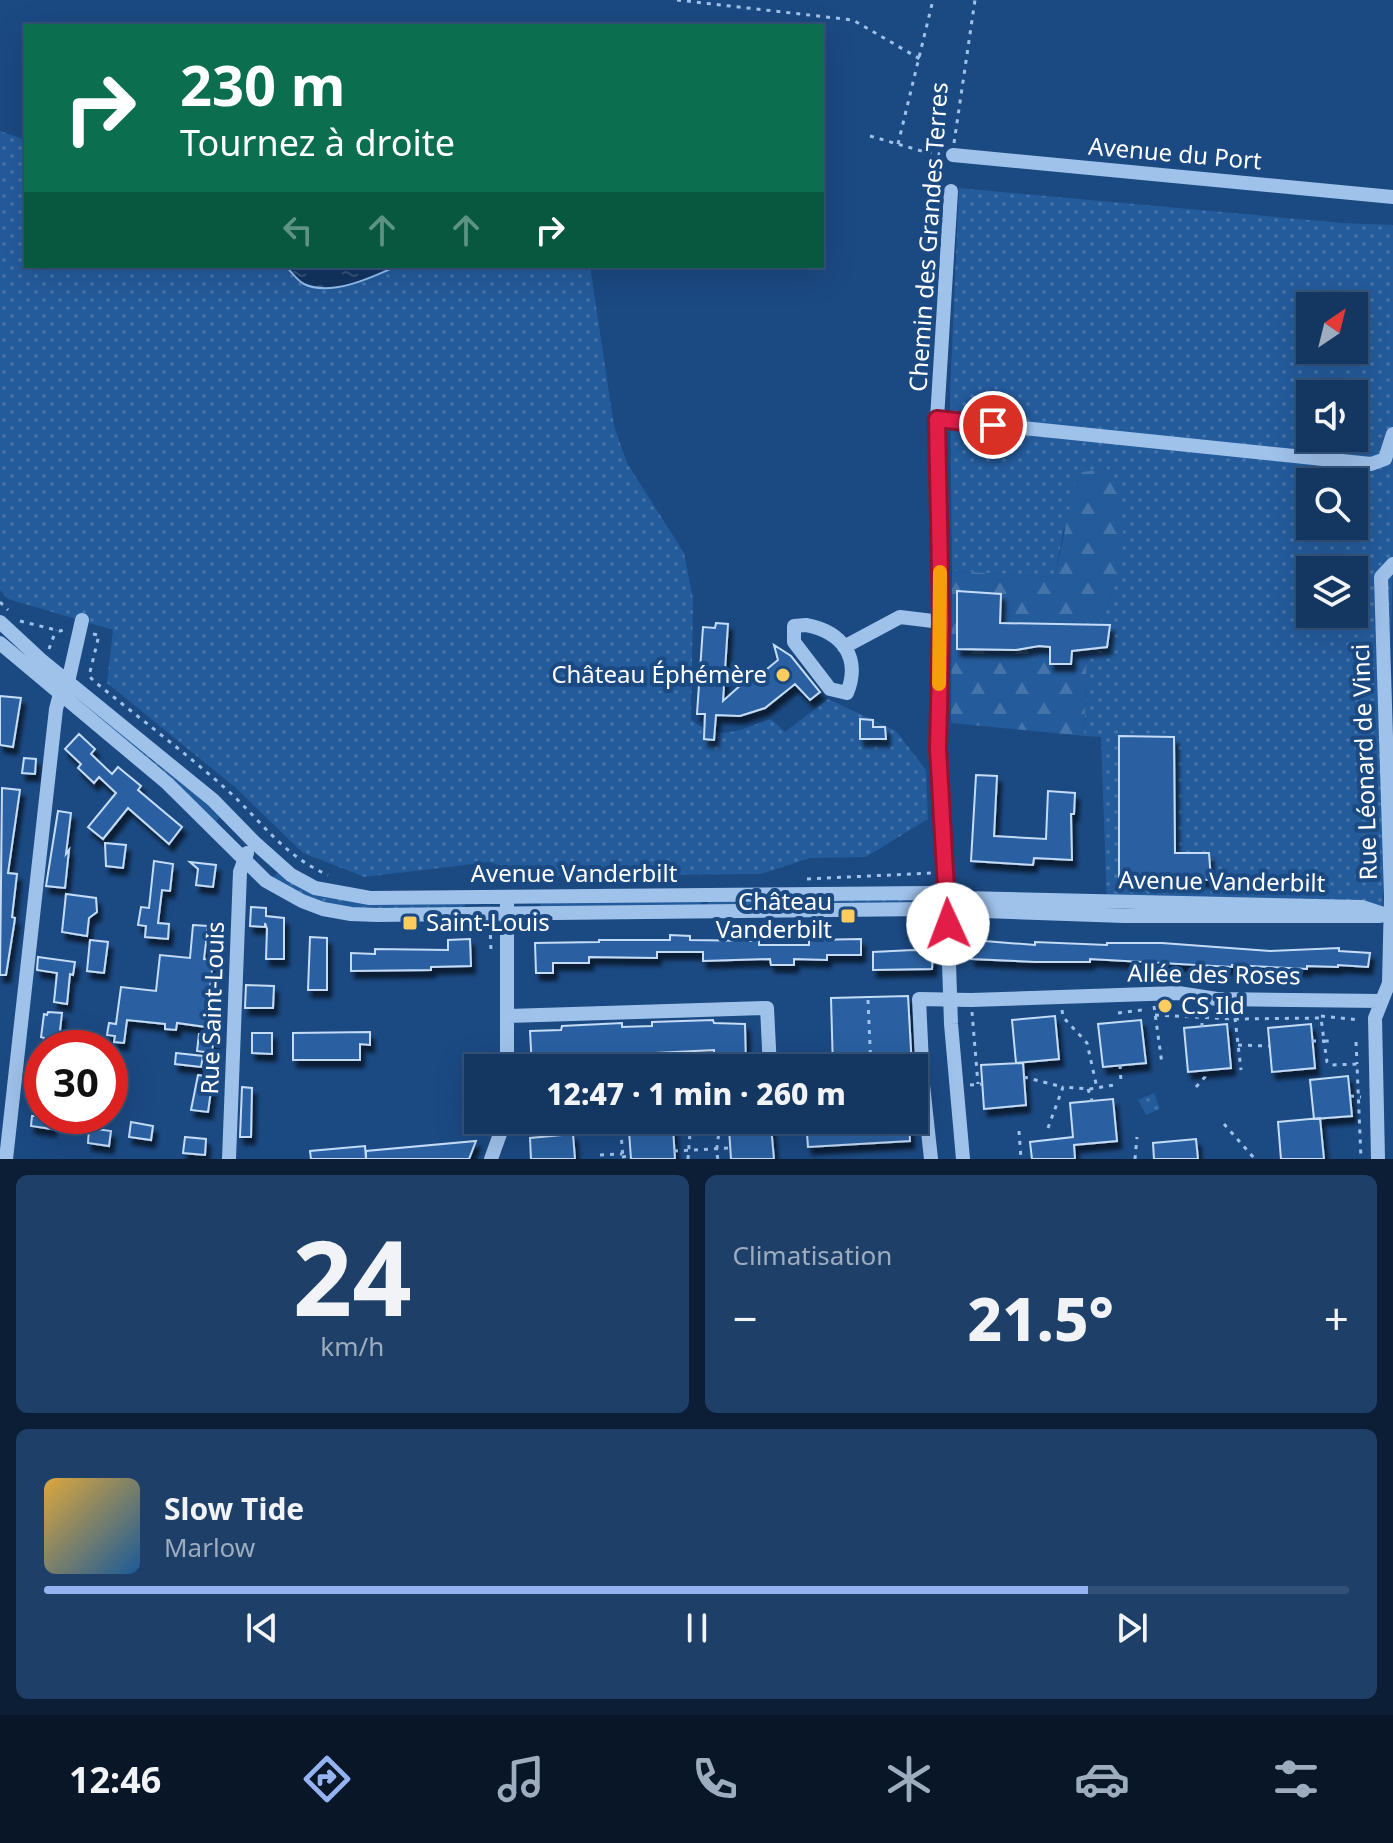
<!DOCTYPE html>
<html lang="fr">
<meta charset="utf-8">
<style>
:root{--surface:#143762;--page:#1d3f68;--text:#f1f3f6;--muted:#9dacbe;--line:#335177;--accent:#95b2f1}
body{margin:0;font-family:"Noto Sans",sans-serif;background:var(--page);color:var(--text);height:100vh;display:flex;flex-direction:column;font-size:30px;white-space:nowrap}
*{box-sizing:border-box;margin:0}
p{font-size:26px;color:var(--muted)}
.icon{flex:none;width:44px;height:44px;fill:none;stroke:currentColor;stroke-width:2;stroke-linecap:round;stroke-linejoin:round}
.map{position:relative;height:1159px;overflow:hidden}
.panel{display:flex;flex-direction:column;gap:16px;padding:16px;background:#0b1e36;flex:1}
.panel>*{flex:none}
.banner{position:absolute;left:24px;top:24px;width:800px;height:244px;border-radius:0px;box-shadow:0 8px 32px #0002,0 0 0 2px var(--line);background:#0b6e4f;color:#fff;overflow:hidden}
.needle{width:52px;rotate:35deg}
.fabs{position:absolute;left:1296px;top:292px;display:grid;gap:16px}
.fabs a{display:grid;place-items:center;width:72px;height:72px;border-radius:0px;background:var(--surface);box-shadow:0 8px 32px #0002,0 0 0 2px var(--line);font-size:40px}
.speed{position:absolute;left:24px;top:1030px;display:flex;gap:16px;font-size:40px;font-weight:700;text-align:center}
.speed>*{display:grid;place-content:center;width:104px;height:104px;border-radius:50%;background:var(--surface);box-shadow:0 8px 32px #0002,0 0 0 2px var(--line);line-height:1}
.speed .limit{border:12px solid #d22;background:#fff;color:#111}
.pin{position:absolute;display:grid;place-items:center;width:68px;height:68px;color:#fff;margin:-34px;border:4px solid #fff;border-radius:50%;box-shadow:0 2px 8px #0007}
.me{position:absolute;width:88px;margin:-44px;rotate:358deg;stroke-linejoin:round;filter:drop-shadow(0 0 6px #0008)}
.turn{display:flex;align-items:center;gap:28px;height:168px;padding:0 24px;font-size:36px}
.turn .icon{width:104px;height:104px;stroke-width:2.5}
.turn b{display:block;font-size:56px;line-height:68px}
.lanes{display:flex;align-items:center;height:76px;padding:0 24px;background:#0003;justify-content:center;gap:40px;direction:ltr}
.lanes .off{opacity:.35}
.big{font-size:60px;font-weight:800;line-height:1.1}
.panel .card{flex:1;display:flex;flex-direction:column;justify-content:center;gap:12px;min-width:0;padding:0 28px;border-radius:12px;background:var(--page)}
.panel .dial{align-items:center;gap:0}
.dial b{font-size:104px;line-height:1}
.song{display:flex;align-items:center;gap:24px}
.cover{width:96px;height:96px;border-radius:12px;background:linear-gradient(135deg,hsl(40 70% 55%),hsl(210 70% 35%))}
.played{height:8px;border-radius:4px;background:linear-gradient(90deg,var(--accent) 80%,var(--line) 80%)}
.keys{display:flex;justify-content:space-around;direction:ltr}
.heat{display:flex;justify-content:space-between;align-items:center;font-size:44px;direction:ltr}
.panel .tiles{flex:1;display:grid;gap:16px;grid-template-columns:1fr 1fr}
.card:last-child{grid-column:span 2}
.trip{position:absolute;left:464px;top:1054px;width:464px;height:80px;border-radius:0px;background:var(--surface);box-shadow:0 8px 32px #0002,0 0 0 2px var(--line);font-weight:800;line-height:80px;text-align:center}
.tab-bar{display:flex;height:128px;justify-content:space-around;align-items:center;background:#081627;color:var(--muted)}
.tab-bar .icon{width:56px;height:56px}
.tab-bar .active{color:var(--accent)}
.tab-bar b{font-size:36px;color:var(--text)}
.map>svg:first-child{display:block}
.green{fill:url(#green-dots);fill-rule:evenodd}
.forest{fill:url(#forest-firs)}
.water{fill:url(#water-ripples);stroke:#92bded;stroke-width:2}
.building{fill:#2960a1;stroke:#c4dcf8;stroke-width:2;filter:url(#shadow)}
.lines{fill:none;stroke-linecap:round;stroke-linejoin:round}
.path{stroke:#9fc2eb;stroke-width:3;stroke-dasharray:4 6;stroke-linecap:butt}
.minor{stroke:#9fc2eb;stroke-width:14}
.route-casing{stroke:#92132f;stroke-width:20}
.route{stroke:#e11d48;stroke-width:14}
.slow{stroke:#f59e0b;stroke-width:14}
.poi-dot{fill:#fccc5c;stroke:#1b4982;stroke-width:3}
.labels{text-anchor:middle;stroke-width:8;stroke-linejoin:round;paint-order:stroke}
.street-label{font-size:24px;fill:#fff;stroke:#1b4982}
.poi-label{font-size:24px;fill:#fff;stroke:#1b4982;text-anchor:end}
</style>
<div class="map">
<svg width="1393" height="1159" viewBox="0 0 1393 1159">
<defs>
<pattern id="green-dots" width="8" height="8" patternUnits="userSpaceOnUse" patternTransform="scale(2)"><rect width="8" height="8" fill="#245b9b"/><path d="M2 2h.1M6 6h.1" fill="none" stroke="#4574aa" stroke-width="1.8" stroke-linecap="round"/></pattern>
<pattern id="forest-firs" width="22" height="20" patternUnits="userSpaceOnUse" patternTransform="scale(2)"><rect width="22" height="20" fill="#245b9b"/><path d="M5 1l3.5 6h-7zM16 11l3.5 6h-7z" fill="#4574aa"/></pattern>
<pattern id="water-ripples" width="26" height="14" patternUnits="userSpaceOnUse" patternTransform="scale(2)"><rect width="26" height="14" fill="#123461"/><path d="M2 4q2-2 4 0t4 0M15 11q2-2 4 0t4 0" fill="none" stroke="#365279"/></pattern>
<filter id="shadow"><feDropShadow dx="4" dy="7" stdDeviation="2" flood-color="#0009"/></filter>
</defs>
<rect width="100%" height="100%" fill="#1b4982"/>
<path class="green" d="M0,131L26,140V266H590L614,426L627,463L684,553L693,599L691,719C718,744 740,729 771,719L785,732L828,699L896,731L926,770L928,819L866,857L810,858L761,874L533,876L489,862L365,877L303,853L236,788L107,683L113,630L8,599L0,590Z
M959,188L1342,223L1393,225V565L1382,916L1107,908L1101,737L1084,736L1087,651L1114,589L1064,528L1055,577L952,571L950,395ZM1310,306H1354V350H1310ZM1310,394H1354V438H1310ZM1310,482H1354V526H1310ZM1310,570H1354V614H1310Z
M86,703L222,815L215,822L83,707Z
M278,872L307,889L465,901V909L369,911L331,907L272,879Z
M701,899V907L540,909V901Z
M708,899L921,900V905L707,907Z
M710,1053V1068H661L660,1055Z
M618,1057V1068H572V1059Z
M1154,1093L1160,1109L1146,1115L1138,1100Z"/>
<path class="forest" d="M1107,468L1120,493L1124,541L1114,589L1087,651L1084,736L951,723L952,571L1055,577L1077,473Z"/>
<path class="water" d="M286,266H397C373,277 331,297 304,284C298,281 290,271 286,266Z"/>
<path class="building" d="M957,591L1001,594L1000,623L1110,625L1107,647L1072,651L1071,664H1050V647L1039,646L1016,650L957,649Z
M716,623L728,624L723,701L751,676L756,678L778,660L774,645L791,656L820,692L810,700L795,684L765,708L740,716L716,715L714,740L704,739L705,714H697L703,627L715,628Z
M0,696L21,698L13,747L0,745Z
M860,719L873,720V727H885L886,739H860Z
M79,734L95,749L91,754L112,774L118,767L124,772L141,786L138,790L182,827L169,844L128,808L103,839L88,827L116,793L99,777L94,783L78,768L81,764L65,749Z
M1119,736L1174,737L1175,853H1209L1211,880L1119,877Z
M24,758L36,759L35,774L22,773Z
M976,775L997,776L994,836L1046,839L1048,791L1075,793L1074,814H1071L1072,860L1034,858L1033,865L971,861Z
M2,788L20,790L8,873L17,874L12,917L15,918L14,925L6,975H0Z
M58,811L71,813L66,854L69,850L65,888L46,886Z
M105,843L126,845L123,868L106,866Z
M154,861L173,864L170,891L162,890L158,923L169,924L168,939L145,937L146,926L138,925L141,907L149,908Z
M190,862L216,865L213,887L196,885L198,869Z
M66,894L96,898L97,912L89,918L87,936L62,932Z
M251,907L266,908V916L284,918V959H266L267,929L265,923V927L250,926Z
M193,925L208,926L204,959L213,960L206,1027L177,1023L176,1030L165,1029V1024L127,1020L124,1043L114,1042L115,1036L107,1035L109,1023L116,1024L121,987L156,991L160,955L190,958Z
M670,935L690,936V940L759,941V945H809V940L861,939V955H827V960L794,959V965H771L770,959L703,961V952H657V958L589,957V963H553V973H536L535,943L599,942V940H670Z
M310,937L327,938V990H308Z
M470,939L471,966L431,967V970L351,971V953L375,954V949L448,950V940Z
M90,940L108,942L104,973L87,971Z
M972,940L1035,945V942L1107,945V943H1162L1270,951L1339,948V951L1370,953L1368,967L1338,965V967L1307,966V969L1232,965V967L1090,959V962H1035L971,959Z
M913,950L933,951L932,969L873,970V952Z
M38,957L75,962L73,975L70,974L67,1004L54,1002L57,973L37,970Z
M246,985L274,986L273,1008H245Z
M908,996L912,1068H833L831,998Z
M48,1012L62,1013L58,1048H43L44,1038L41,1037L44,1014L47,1015Z
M1055,1016L1059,1059L1016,1063L1012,1020Z
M713,1020L714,1023L745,1024L746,1068H714V1050L655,1053V1068H622V1055L565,1057V1068H532L530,1031L561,1030L562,1026L622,1023V1027L652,1026V1022Z
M1141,1020L1146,1063L1103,1067L1098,1024Z
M1227,1024L1231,1068L1188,1072L1184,1028Z
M1311,1024L1315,1068L1272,1072L1268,1028Z
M370,1032V1045L360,1044V1060H293V1033Z
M252,1033H272V1054L252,1053Z
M199,1034L214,1035L212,1053L197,1051Z
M176,1053L203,1056L201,1067L175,1064Z
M1023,1063L1026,1105L984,1109L981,1065Z
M198,1075L213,1077L208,1112L191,1110Z
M1348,1076L1352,1116L1314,1119L1310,1080Z
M242,1087L252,1088L251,1137H240Z
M1113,1099L1117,1141L1074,1145L1075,1159H1032L1030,1142L1073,1137L1070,1103Z
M32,1116H53L52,1129L31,1126Z
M1320,1118L1324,1159H1281L1278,1122Z
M806,1120H909L910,1141L808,1147Z
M131,1122L153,1126L151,1140L129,1137Z
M771,1126L774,1159H731L729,1129Z
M89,1128L111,1131L109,1146L88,1143Z
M673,1128L675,1159H631L629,1131Z
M573,1134L575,1159H531L530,1138Z
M185,1137L206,1139L205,1155L183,1153Z
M1196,1139L1198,1159H1154L1153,1143Z
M476,1141L469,1159H366V1151Z
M365,1146L366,1159H311L310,1151Z"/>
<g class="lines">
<path class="path" d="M677,0L853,20L920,59
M870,136L925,152L940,154
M954,143L975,0
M898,144L933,0
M0,602L8,610
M20,621L60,631L67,629
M93,634L99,635L89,676L95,682C138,717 183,751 225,788C261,820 282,855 328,875
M49,649L56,630
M807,879L931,873
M490,925L491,950
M868,1000L871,1068
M1154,1006L1162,1064
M1062,1010L1063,1017L1087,1043L1097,1088
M972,1012L978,1084
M1118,1013L1142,1010
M1155,1015L1235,1019L1321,1018L1324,1041H1332L1333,1043
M1321,1016L1360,1020
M1235,1018L1241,1070
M1202,1027V1010
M1312,1041H1324L1327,1062L1330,1065L1357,1064L1361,1159
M1356,1042L1357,1064
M1238,1045L1269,1046
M1120,1065L1121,1082
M1024,1077L1063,1087
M970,1085L982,1084
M1196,1087L1205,1077V1070
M1088,1089L1092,1101
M1350,1096L1361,1097
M620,1120L623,1159
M1224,1124L1255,1159
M1048,1128L1063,1087L1090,1089L1114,1085
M1019,1131L1021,1159
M674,1151L730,1148
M600,1155L622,1154
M622,1157L631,1156
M688,1159L691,1120
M718,1159C714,1145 722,1133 718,1120
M1135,1159L1137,1137"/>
<path class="minor" d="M953,155L1393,197
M951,191L937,419L941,622L938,748L946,872L951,1024L963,1159
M937,419L1371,464L1385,459L1393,434
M0,622L41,660L213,800L254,842L291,875L315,888L370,898L928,893L963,898L1362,907L1393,917
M806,625C843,632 861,658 847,693L830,689L794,642V626Z
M0,643L167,783L266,881L302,901L323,909L351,914L377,915L929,909L1124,916H1380
M844,647L900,617L941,622
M507,904V1068
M507,1016L767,1008L770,1068
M6,1159L56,709L60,694L68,682L82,620
M229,1159L240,872L247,853
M491,1159L505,1120
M931,1159L923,1085L919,999L971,1000L1178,993L1217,999L1381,1001
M1378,1159L1375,1018L1389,983L1391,897L1381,577L1393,564"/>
</g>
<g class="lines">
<defs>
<path id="route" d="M948,924L938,748L941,622L937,419L993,425"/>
</defs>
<use href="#route" class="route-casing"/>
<use href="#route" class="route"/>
<path class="slow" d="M939,684L940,572"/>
</g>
<g class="poi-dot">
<circle cx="783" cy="675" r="8"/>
<rect x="840" y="908" width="16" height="16" rx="4"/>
<rect x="402" y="915" width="16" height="16" rx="4"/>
<circle cx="1165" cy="1006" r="8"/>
</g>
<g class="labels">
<g class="street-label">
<text transform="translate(1175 154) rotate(5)" y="8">Avenue du Port</text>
<text transform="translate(929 237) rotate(-86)" y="8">Chemin des Grandes Terres</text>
<text transform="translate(1365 762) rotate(-92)" y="8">Rue Léonard de Vinci</text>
<text x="574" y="882">Avenue Vanderbilt</text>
<text transform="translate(1222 882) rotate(1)" y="8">Avenue Vanderbilt</text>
<text transform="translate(1214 975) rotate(1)" y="8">Allée des Roses</text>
<text transform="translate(213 1008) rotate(-88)" y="8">Rue Saint-Louis</text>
</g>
<g class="poi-label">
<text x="767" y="683">Château Éphémère</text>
<text x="832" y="910">Château<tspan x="832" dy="28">Vanderbilt</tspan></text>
<text x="426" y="931" text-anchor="start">Saint-Louis</text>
<text x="1181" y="1014" text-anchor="start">CS Ild</text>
</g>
</g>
</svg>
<div class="fabs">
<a><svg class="needle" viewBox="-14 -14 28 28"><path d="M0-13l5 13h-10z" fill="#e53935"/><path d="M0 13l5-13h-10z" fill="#9dacbe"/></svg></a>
<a><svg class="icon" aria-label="sound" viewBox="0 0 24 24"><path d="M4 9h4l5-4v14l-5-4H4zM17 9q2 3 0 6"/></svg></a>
<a><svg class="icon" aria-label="search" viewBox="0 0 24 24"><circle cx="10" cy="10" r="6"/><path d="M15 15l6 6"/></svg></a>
<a><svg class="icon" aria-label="layers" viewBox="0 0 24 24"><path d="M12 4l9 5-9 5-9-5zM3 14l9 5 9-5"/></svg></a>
</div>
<div class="speed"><div class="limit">30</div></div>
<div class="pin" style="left:993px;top:425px;background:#d93025"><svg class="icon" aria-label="arrive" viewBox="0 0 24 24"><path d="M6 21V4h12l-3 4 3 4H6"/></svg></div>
<svg class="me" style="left:948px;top:924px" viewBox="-20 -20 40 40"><circle r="19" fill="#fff"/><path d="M0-13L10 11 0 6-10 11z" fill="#e11d48"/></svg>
<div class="trip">12:47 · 1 min · 260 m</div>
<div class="banner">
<div class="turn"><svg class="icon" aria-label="right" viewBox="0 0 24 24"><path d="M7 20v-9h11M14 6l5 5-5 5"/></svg><div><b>230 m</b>Tournez à droite</div></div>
<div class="lanes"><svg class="icon off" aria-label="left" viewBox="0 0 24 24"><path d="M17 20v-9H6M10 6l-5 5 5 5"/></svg><svg class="icon off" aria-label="ahead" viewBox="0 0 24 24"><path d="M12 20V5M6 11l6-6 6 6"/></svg><svg class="icon off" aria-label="ahead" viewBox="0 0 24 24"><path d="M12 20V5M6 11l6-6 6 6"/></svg><svg class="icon" aria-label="right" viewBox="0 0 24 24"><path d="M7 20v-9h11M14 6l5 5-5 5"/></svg></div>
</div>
</div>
<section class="panel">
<div class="tiles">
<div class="card dial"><b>24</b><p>km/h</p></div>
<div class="card"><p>Climatisation</p>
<div class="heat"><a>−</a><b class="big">21.5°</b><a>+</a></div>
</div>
<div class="card">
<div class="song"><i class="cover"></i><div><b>Slow Tide</b><p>Marlow</p></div></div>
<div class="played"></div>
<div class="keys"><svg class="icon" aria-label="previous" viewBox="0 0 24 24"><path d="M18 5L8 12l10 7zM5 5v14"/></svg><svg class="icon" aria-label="pause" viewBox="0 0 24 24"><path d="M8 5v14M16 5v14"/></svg><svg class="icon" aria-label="next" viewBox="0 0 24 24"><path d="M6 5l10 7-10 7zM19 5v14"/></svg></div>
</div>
</div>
</section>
<nav class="tab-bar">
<b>12:46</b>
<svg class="icon active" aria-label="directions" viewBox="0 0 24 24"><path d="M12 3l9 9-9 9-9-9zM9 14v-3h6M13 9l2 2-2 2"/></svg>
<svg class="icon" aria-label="music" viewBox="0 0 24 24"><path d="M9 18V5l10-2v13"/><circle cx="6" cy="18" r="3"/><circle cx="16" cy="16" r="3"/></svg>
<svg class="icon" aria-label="phone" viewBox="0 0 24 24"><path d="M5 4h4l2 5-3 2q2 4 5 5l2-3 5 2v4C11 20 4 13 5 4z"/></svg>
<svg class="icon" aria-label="climate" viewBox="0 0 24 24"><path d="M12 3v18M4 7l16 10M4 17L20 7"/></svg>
<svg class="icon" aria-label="car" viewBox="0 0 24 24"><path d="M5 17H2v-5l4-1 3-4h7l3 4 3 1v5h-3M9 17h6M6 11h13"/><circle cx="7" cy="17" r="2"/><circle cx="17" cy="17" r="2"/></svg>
<svg class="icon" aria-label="filters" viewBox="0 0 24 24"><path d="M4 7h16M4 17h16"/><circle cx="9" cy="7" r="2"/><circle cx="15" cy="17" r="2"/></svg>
</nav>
